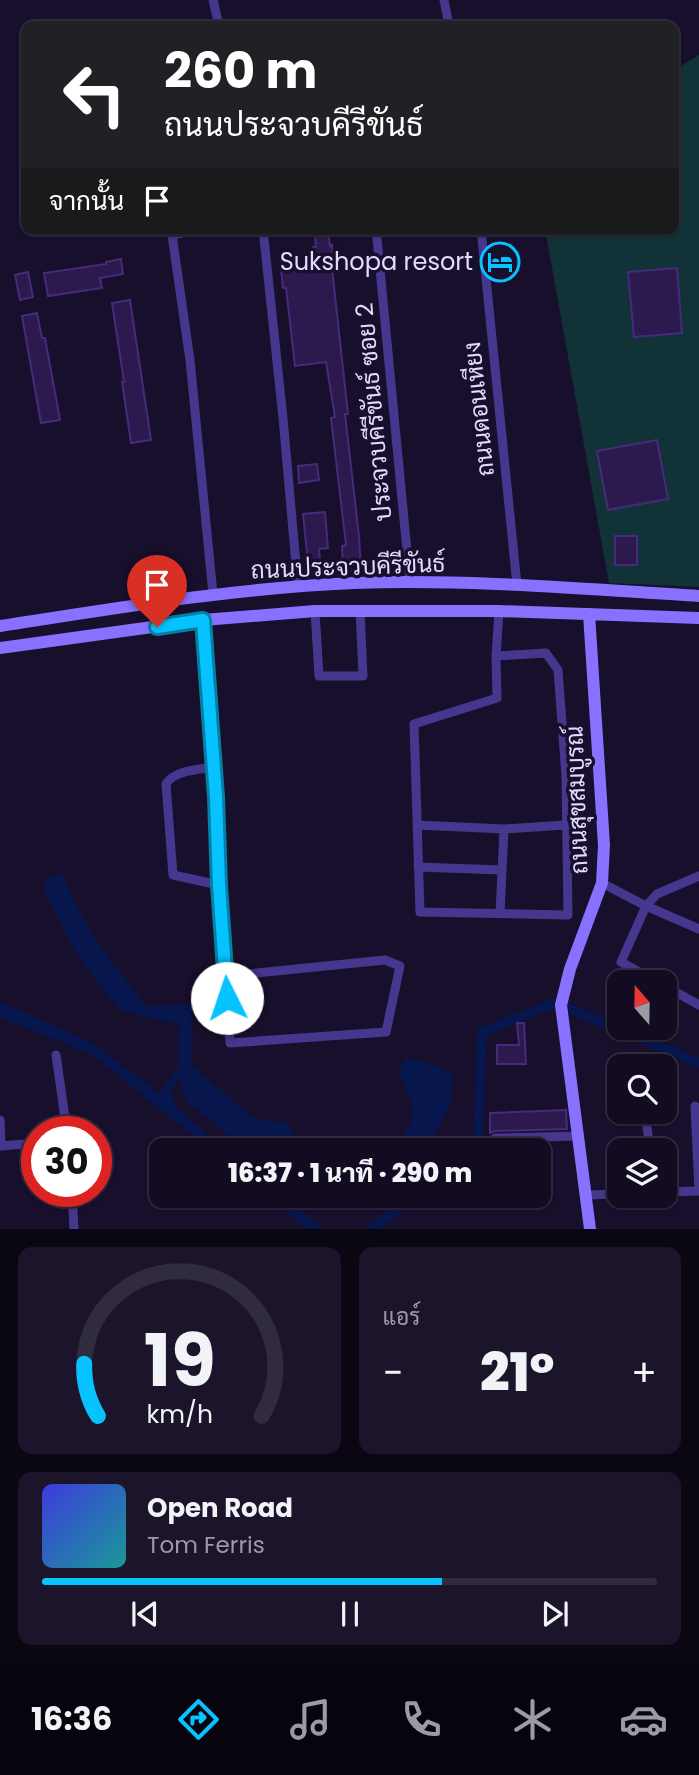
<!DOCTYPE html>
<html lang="th">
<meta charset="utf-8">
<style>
:root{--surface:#120b21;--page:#1b142a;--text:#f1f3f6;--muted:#9c9ba5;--line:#312b3f;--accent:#06c3ff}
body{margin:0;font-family:Poppins,Sarabun,sans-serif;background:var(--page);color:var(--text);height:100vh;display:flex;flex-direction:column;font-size:26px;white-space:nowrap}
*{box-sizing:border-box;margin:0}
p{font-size:23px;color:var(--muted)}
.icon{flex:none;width:38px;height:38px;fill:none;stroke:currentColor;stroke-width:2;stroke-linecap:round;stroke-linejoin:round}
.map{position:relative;height:1229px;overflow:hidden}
.sheet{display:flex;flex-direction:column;gap:18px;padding:18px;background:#0a0612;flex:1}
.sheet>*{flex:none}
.hud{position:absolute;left:21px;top:21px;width:658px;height:214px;border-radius:14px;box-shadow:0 2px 5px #0004,0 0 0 2px var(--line);background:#202124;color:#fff;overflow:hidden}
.needle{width:46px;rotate:340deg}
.fabs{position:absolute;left:607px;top:970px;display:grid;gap:14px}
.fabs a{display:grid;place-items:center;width:70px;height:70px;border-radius:14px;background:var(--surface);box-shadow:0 2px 5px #0004,0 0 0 2px var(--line);font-size:35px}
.speed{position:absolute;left:21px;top:1116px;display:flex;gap:14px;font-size:35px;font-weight:700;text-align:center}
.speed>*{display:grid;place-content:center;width:91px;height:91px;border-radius:50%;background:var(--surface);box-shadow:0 2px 5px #0004,0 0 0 2px var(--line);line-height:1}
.speed .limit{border:10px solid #d22;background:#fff;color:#111}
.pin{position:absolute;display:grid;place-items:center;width:60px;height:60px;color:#fff;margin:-72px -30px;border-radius:50% 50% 50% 0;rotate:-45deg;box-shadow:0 0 7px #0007}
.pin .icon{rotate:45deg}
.me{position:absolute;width:77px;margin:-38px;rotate:356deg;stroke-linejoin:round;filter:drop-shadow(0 0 5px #0008)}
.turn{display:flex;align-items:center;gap:24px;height:147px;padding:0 28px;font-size:32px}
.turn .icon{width:91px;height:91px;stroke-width:2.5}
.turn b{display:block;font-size:49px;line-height:60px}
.then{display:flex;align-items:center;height:66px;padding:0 28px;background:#0003;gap:14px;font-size:26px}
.big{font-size:52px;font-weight:800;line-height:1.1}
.sheet .widget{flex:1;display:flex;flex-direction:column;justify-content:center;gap:10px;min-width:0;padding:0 24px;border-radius:14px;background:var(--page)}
.sheet .dial{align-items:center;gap:0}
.dial svg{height:182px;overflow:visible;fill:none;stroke:var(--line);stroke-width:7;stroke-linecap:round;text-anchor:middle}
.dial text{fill:var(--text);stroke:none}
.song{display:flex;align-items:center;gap:21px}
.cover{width:84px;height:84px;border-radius:10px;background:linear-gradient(135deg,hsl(240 70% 55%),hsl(180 70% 35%))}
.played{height:7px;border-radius:4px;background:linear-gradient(90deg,var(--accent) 65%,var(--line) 65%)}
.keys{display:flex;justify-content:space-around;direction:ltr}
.heat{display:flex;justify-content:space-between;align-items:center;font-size:38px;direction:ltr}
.sheet .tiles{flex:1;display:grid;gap:18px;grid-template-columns:1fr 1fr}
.widget:last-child{grid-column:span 2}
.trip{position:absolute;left:149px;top:1138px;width:402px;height:70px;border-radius:14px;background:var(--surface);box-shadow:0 2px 5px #0004,0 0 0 2px var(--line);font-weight:800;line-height:70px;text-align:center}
.menu{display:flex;height:112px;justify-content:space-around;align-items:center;background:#07040d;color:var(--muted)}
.menu .icon{width:49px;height:49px}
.menu .selected{color:var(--accent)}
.menu b{font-size:32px;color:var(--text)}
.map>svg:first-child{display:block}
.green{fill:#113236}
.water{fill:#07164d}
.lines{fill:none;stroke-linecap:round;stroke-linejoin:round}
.canal{stroke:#07164d;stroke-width:10}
.building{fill:#2c1a4e;stroke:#462a7c;stroke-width:2}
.street{stroke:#46378e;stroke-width:9}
.secondary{stroke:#8871ff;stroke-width:12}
.route-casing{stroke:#047fa6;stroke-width:18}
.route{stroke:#06c3ff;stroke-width:12}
.labels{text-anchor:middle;stroke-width:7;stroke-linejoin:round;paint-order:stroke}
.poi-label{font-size:24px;fill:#e3daff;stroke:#180f2c;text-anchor:end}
.street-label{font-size:24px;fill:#e3daff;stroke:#180f2c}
</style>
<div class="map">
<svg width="699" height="1229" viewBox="0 0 699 1229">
<rect width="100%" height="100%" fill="#180f2c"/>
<path class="green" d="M699,55V587L609,583L545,229H674V70Z"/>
<path class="water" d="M62,873L74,901L98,943L146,1006L192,1004L191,1065L253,1118L287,1123L295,1140L307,1150H247L185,1100L179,1078L170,1092L178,1109L227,1150H211L91,1054L0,1018V1001L94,1044L159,1093L178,1067L179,1024L152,1019L119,1009L84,964L69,940L43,888L50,877Z
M406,1058C423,1061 437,1065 452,1075C457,1102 439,1130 422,1150H391L409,1128L413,1106L398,1071Z
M266,1195H283L324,1229H307Z"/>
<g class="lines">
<path class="canal" d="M474,1150L478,1141L482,1032L552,1004L561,1005L699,1063
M370,1229L418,1195"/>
</g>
<path class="building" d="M314,229H328L330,246L332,245L333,259H331L348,414H345L359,536L361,570L343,572L342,546L346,545L331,418L335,417L326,362L295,366L286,288H283L281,270L315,266L313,247H316Z
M121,259L123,274L100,278L102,288L48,296L44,273L106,264V262Z
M677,268L682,333L634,337L628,272Z
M28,272L33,297L20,300L15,275Z
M130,300L151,440L131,443L122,382H124L112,303Z
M37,313L42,338H45L60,420L41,423L22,316Z
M657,440L668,499L608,510L597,451Z
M317,464L319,480L299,483L298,466Z
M325,512L328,548L319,549L321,573L309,574L303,514Z
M615,536H637V565H615Z
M517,1023H524L526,1064H497V1045H519Z
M566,1110L567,1129L495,1131L490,1133V1113Z"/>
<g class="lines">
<path class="street" d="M213,0L219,26
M444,0L449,26
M203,229L172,235L190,360L213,594
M263,229L283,418L298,587
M481,229L517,585
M377,238L410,582
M315,611L319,676H363L360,611
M203,620L216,797L219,885L230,1043L386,1032L400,966L385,960L226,976
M496,656L546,653L558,670L566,776L568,915L420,912L414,724L497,698L496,656L499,611
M214,767C198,770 175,770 166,784L173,875L219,885
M417,825L504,829L566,825
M418,867L502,870
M602,883L646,906L699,929
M500,913L504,829
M657,982L621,962L646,906L657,894L699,876
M665,986L699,1005
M56,1055L67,1132
M695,1106L699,1191
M645,1111L650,1150
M0,1120L1,1146L37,1143
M495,1138L579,1136
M72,1192L74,1229
M665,1192L699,1191
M587,1195L620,1194"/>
<path class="secondary" d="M589,614L604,845L602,883L570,969L561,1005L590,1229
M0,626C117,608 235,588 354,583C469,579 584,589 699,596
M0,648L203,620L315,611H499L699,618"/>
</g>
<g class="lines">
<defs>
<path id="route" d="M157,627L203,620L216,797L219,885L227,998"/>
</defs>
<use href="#route" class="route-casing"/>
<use href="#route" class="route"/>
</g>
<defs>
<symbol id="hotel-ring" viewBox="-11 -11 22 22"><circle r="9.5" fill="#180f2c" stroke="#06c3ff" stroke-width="1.5"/><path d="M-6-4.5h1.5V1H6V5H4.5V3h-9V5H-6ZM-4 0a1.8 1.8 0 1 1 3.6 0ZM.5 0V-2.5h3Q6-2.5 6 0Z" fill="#06c3ff"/></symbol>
</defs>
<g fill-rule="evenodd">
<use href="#hotel-ring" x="478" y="240" width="44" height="44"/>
</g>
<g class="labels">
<g class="poi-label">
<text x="473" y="270">Sukshopa resort</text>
</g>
<g class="street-label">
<text transform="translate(479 409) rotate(-96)" y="8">ถนนดอนเหียง</text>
<text transform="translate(374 412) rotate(-95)" y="8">ประจวบคีรีขันธ์ ซอย 2</text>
<text transform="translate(348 567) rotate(-2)" y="8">ถนนประจวบคีรีขันธ์</text>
<text transform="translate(577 800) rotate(-92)" y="8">ถนนสุขสมบูรณ์</text>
</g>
</g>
</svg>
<div class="fabs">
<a><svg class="needle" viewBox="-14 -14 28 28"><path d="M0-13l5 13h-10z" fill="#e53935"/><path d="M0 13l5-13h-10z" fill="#9c9ba5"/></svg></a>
<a><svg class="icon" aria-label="search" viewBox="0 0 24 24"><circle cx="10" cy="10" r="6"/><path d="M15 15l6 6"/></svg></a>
<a><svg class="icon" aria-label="layers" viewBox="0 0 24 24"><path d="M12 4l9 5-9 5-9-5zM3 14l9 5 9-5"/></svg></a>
</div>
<div class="speed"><div class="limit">30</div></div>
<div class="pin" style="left:157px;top:627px;background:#d93025"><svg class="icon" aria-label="arrive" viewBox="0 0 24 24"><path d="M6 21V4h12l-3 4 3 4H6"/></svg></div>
<svg class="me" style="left:227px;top:998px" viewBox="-20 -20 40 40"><circle r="19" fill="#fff"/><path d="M0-13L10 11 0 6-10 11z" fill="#06c3ff"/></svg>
<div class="trip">16:37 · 1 นาที · 290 m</div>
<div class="hud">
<div class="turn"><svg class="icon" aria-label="left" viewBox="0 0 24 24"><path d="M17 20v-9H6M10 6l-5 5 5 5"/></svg><div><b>260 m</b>ถนนประจวบคีรีขันธ์</div></div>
<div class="then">จากนั้น<svg class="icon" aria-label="arrive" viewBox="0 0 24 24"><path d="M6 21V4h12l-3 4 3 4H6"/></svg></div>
</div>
</div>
<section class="sheet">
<div class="tiles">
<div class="widget dial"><svg viewBox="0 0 100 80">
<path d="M14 69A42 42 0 1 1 86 69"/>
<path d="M14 69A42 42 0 0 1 8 46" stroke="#06c3ff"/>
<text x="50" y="56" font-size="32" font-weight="700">19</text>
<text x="50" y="72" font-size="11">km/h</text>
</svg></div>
<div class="widget"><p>แอร์</p>
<div class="heat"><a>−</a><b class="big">21°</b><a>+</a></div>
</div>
<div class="widget">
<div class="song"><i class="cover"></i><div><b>Open Road</b><p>Tom Ferris</p></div></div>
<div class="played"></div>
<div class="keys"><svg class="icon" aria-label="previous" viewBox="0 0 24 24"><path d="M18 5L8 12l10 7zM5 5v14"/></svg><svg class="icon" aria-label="pause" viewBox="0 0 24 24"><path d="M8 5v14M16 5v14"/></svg><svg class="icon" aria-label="next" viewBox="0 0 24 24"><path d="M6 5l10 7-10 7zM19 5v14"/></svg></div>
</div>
</div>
</section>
<nav class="menu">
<b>16:36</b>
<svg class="icon selected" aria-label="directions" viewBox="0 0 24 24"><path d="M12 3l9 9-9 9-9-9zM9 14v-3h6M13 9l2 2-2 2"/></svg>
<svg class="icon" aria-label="music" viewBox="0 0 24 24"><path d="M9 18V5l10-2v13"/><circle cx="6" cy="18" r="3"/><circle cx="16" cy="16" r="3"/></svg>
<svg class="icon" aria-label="phone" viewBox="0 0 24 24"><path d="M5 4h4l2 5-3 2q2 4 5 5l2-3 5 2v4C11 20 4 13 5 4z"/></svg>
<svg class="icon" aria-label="climate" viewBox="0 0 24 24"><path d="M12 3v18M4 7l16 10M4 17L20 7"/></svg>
<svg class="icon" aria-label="car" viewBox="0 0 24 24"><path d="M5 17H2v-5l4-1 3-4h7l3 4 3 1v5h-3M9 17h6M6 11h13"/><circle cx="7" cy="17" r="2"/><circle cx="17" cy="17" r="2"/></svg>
</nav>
